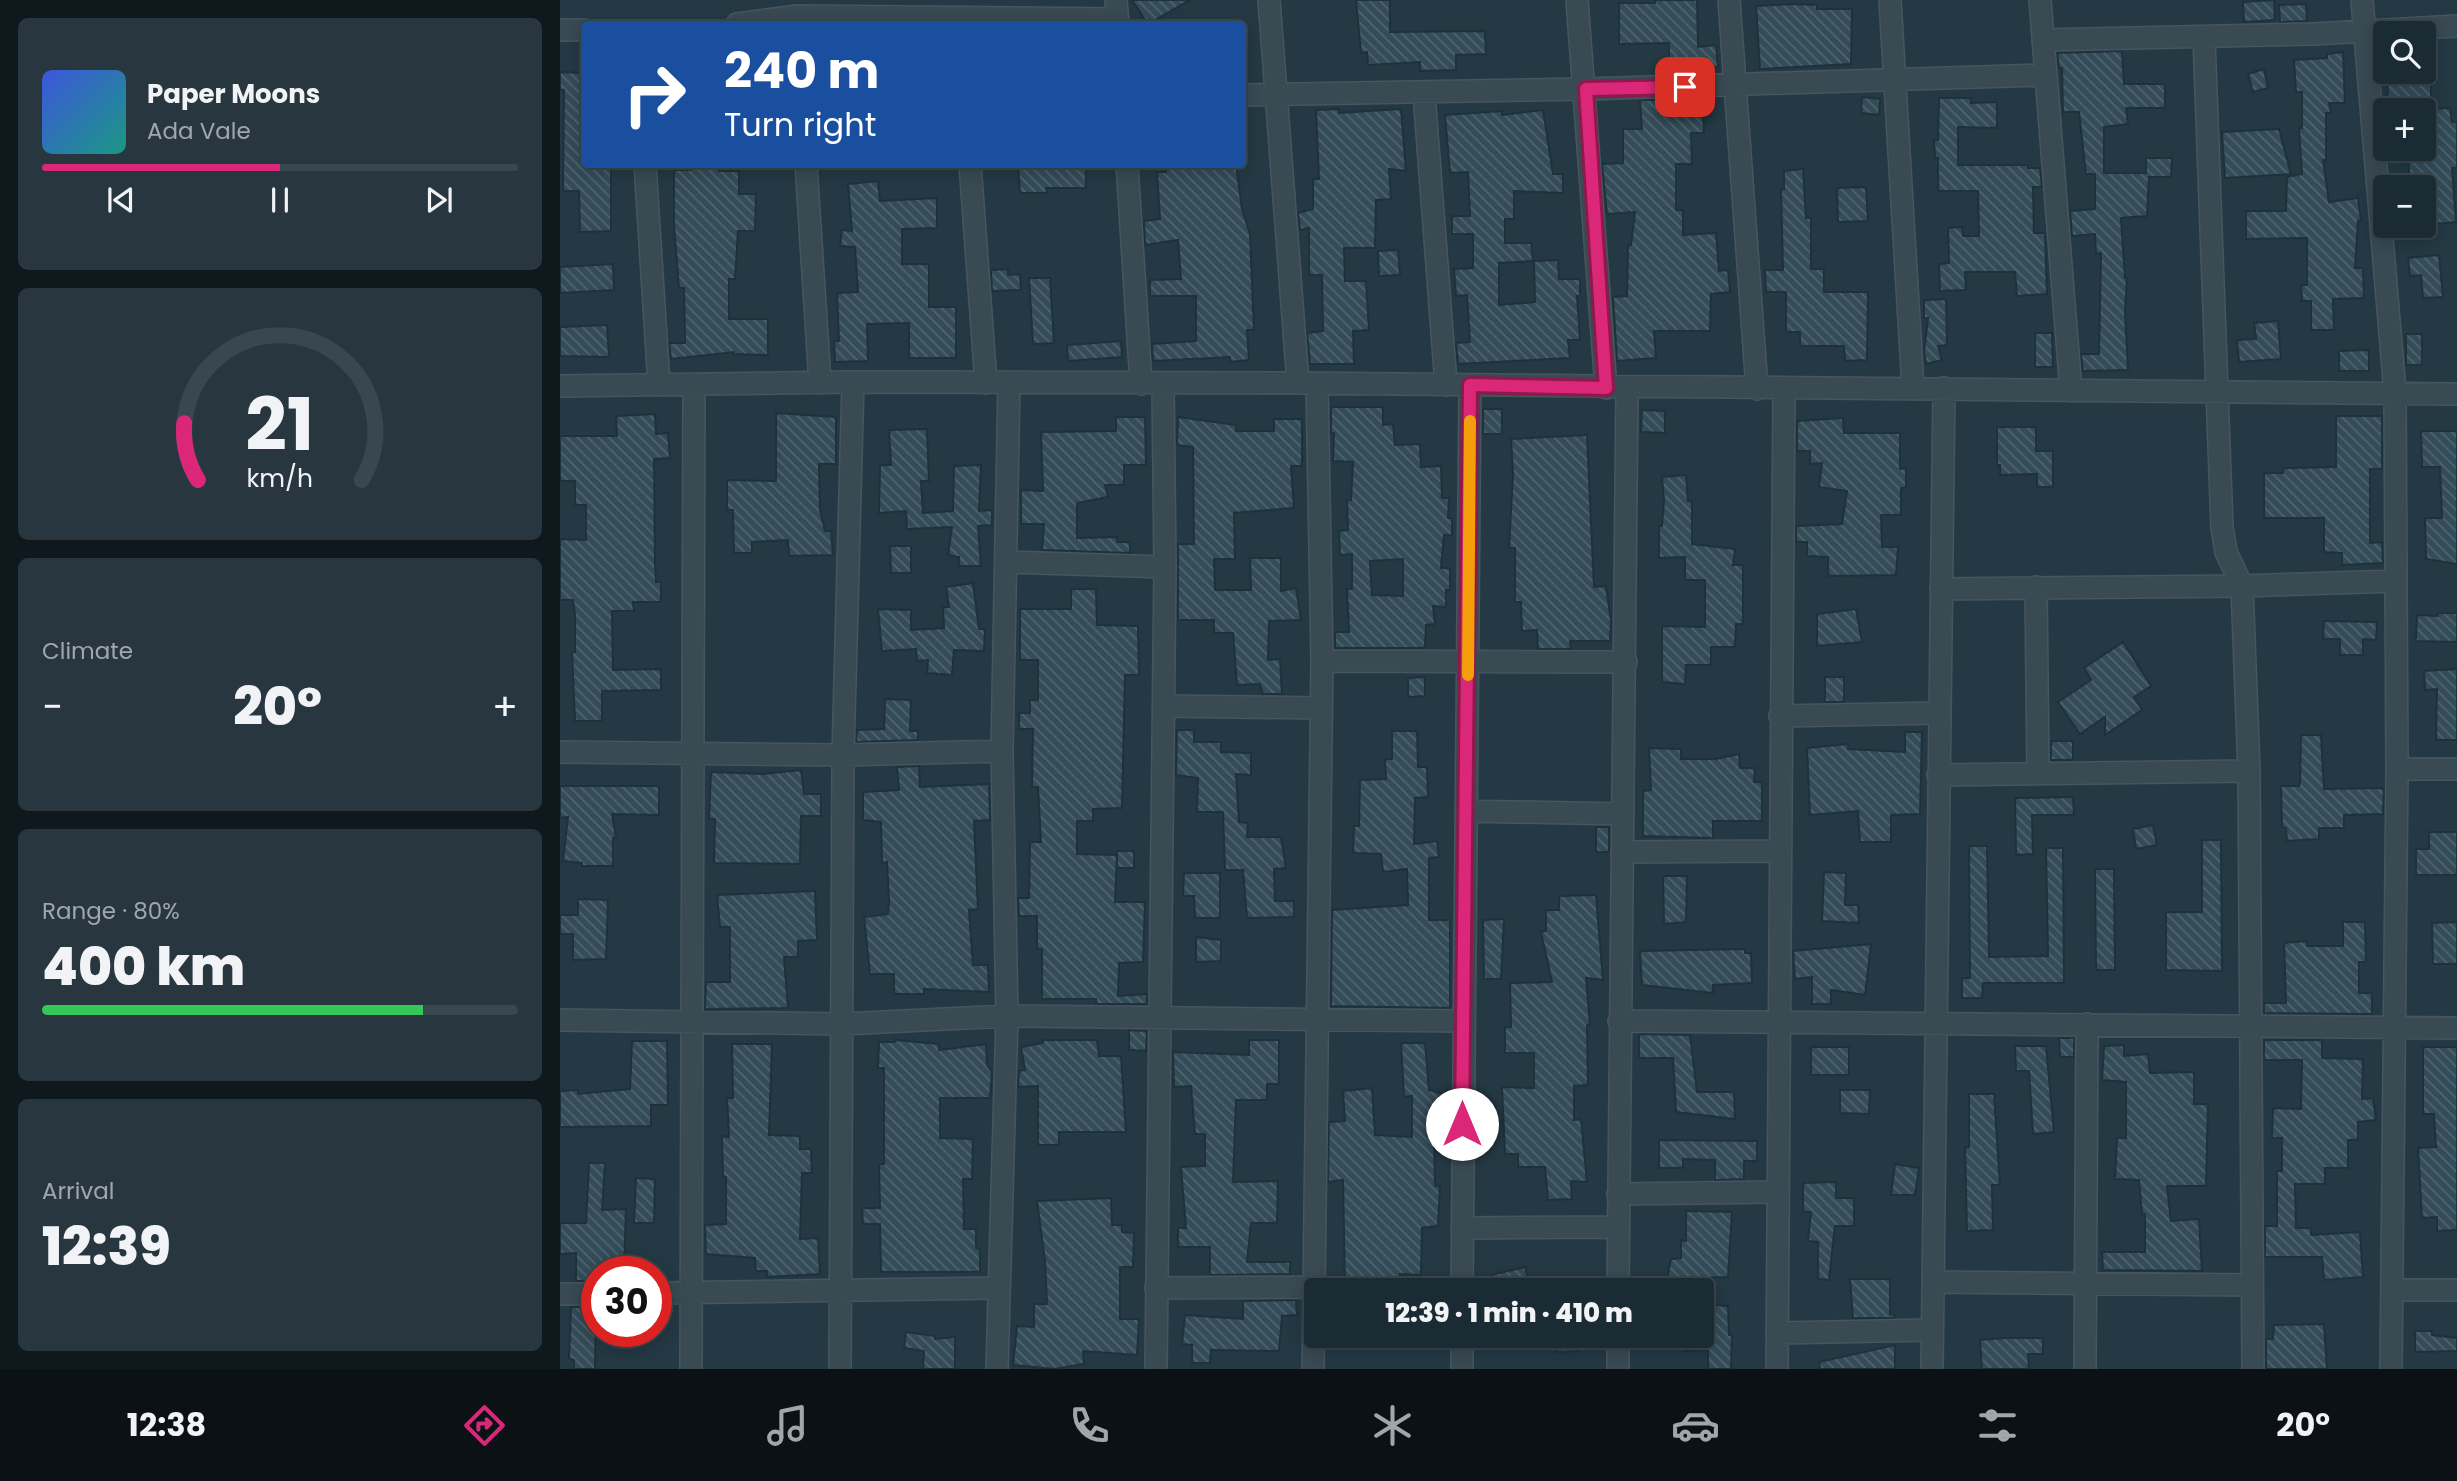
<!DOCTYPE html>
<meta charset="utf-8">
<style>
:root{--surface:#1b2b33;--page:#28373f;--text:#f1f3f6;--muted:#a0a7ac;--line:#39474e;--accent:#db2777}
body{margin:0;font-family:Poppins,sans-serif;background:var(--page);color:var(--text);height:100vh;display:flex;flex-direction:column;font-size:26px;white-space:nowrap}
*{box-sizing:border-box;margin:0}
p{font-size:23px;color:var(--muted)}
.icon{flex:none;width:38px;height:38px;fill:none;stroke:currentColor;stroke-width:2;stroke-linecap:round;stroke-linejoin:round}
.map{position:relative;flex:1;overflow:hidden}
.drawer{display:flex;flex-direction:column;gap:18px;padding:18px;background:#0f181c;width:560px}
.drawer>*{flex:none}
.top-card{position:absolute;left:21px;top:21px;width:665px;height:147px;border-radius:7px;box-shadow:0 4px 18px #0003,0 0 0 2px var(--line);background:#1a4fa0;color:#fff;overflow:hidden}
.controls{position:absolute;left:1813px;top:21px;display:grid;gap:14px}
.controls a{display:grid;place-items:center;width:63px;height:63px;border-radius:7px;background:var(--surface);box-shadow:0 4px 18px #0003,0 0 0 2px var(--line);font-size:35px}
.speed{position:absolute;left:21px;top:1256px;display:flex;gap:14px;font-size:35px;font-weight:700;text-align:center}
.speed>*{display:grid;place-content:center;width:91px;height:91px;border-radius:50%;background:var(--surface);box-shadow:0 4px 18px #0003,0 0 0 2px var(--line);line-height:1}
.speed .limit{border:10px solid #d22;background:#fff;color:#111}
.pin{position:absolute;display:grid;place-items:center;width:60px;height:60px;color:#fff;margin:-30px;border-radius:14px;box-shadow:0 4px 10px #0006}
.me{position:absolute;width:77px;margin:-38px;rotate:0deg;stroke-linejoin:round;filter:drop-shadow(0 0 5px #0008)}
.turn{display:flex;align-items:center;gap:24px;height:147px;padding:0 28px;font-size:32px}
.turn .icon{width:91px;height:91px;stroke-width:2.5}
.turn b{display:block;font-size:49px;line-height:60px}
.big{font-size:52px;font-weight:800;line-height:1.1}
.drawer .widget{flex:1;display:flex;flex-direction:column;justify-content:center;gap:10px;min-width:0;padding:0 24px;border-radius:10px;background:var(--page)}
.drawer .dial{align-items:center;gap:0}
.dial svg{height:182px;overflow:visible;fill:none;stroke:var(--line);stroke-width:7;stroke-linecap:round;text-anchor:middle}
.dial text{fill:var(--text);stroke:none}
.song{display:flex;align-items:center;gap:21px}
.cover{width:84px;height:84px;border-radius:10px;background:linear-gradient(135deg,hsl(230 70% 55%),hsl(170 70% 35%))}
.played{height:7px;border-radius:4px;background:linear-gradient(90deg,var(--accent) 50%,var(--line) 50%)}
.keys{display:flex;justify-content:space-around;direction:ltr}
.heat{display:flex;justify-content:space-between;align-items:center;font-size:38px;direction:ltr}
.charge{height:10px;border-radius:5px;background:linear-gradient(90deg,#34c759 80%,var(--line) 0)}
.trip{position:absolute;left:744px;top:1278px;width:410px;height:70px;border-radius:7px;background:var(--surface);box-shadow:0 4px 18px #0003,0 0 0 2px var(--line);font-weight:800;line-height:70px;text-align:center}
.menu{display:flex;height:112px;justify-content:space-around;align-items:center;background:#0b1114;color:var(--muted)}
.menu .icon{width:49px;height:49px}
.menu .active{color:var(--accent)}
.menu b{font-size:32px;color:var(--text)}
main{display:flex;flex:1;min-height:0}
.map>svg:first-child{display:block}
.building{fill:url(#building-back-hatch);stroke:#1f313b;stroke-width:2;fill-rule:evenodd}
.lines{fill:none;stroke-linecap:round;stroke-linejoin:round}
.minor-casing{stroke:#455660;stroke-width:24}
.minor{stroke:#394a53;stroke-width:21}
.route-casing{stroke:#8e194d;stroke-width:18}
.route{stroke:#db2777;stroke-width:12}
.slow{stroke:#f59e0b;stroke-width:12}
</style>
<main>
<section class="drawer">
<div class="widget">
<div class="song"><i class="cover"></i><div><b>Paper Moons</b><p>Ada Vale</p></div></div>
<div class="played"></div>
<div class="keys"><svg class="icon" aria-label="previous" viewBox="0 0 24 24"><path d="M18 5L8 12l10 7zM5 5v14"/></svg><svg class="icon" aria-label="pause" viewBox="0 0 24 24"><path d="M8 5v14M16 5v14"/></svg><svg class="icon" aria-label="next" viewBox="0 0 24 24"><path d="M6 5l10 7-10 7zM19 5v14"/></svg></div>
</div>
<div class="widget dial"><svg viewBox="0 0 100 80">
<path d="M14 69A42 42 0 1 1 86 69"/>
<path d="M14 69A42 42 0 0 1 8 44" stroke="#db2777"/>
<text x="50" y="56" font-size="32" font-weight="700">21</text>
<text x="50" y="72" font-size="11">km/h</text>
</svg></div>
<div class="widget"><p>Climate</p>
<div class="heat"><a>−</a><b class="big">20°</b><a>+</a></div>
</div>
<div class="widget"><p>Range · 80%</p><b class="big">400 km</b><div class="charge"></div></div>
<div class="widget"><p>Arrival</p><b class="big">12:39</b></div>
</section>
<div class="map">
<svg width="1897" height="1369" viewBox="0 0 1897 1369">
<defs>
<pattern id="building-back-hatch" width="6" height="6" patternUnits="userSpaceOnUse" patternTransform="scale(1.75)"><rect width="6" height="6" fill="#334c58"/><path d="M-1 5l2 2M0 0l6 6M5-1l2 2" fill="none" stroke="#4e646f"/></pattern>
</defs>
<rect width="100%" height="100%" fill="#243944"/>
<path class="building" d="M572,0H630L588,24Z
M796,0H830V32L925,31L926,54L896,55V70L860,71V62L808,65L807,52L801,53Z
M1095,0H1137L1138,47L1156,45L1158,67L1109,68V43L1059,44V3H1095Z
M1714,0L1715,20L1684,22L1683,2Z
M1233,4L1257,5V9H1292L1291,64L1200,69L1196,6Z
M1746,4L1747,21L1720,22L1719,5Z
M1562,51L1564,84H1605V108H1566L1568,124L1544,127V173H1586V158H1612L1611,177H1589L1587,216L1561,218L1565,278H1567L1565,312L1568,370L1523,371L1521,354H1539L1541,253L1536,254L1535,234L1512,236L1510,211L1535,209V174H1526L1519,112H1503L1502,68H1499L1497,53Z
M1783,52L1785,103H1769L1771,113H1766V160H1763L1769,202L1798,198L1801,221H1798L1795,268H1803L1804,298L1773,299L1774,330H1751V301H1742L1741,285H1747V238L1686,239V211H1726L1727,177L1742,174L1739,128H1742V92H1736L1734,60L1767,58V54Z
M1704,69L1708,88L1693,92L1688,74Z
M0,72L24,73V164H32V168H51V231L20,232L19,191H3L4,90H0Z
M1848,72H1865V81H1871V109L1890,108L1892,122H1897V168H1892L1896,222L1864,225V187H1850L1848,155L1855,154L1854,149H1864V110H1848L1847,103H1828L1827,76H1849Z
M1302,97L1320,99L1319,115L1301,113Z
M1379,98H1411V103L1437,102V128L1398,127V165H1468V168H1480L1482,187H1473L1474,233H1485L1487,294L1457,296L1455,272H1405L1406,290L1380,291L1379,264L1389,263L1388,228L1402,227L1403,236H1419L1418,191H1378V158H1375L1374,140H1378Z
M1080,100H1099V112L1143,111L1144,133H1131L1132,164H1116V210H1123V235L1156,233L1159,271L1168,270L1170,292L1151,294L1150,331H1094L1096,358L1057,361L1053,297L1067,296L1068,245H1071L1075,212L1047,214L1042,164L1063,163V129H1082Z
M779,109V113L841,109L846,171L829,169L831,199L816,200L815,248H784L785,281H806L809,330L793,331L794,364H750L747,333L763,331L762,275H749V228L740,230L738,213L753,209V179H759L756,110Z
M983,110L993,174H1003V193L954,191V219H945V243H971L973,261L939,263V305L975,302L974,261L998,260L999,279H1020V296H1017L1020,340H1008L1010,358L898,364L896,343L910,342L907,295L896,296L894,269L913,268V234H892V216H910L908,172L890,173L885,115L942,111V115Z
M1719,129L1731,174L1665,178L1662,132Z
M131,164H159V171H179V194H196L195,231H178L175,279H169V319H208V355L174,354V352L111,359L109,343H125L124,288H119L114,226V170H131Z
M458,164L526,165V188H486L487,193H460Z
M606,164H676L682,209L690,234L694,330H687L689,360L670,362V357L593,361L592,344L636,341V296H590V280L621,279L618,240L585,245L584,221L600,219L597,172H606Z
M1243,169L1246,218H1251V269H1264V292H1308L1307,360L1285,361L1284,346H1240V332H1226V292H1206L1205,270H1223L1221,189H1224V171Z
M318,181L320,201L377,198V228L342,229V264H369V307H396V358H349V323L307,324L308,361L275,362L274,341H279L277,293L298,292L295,247L280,246L282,230L292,231L288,184Z
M1306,187L1308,221L1278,222L1277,188Z
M838,250L840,275L819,276L818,251Z
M1879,255L1883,297L1863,298L1861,275L1850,276L1848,258Z
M53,264L54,290L0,293V267Z
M448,269V275L460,274L461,290L432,291L431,270Z
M469,278H490L494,343L473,344Z
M1386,299L1387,345L1378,346L1382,360L1366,364L1364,352L1368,318H1364V300Z
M1718,321L1721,359L1679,362L1677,340L1696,339L1694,323Z
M47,325L49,357L0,356V327Z
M1475,333H1492L1493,367H1475Z
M1846,334H1862V365H1846Z
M561,341L562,357L508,361L507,345Z
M1809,350V371H1779V351Z
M771,407H823V425L833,424L835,445L860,444L861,467L881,466L882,498H889L888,518H892V535H884L881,568H890V590H886V607L873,606L875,624L866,625L865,648H775V632H789L787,589H792V554L780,555L779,531L788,530L787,500H791L793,462L773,461L774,433H771ZM843,559V596L812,595L810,561Z
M923,409H942V434H923Z
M1082,410L1105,411V433L1081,432Z
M216,413L276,417V464H259L260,510L265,531H271L273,555L229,556L228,540L192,542V553H174L173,510H167V480L216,481Z
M95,414L96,434L108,433L110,458L94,459L95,563L96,582H101V602H73L74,611H52L53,670L101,669V690L42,691V721H15L12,652H15V614L13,600H0V539L26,540V505H15V481H0V436H57L56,416Z
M1776,416H1822V469H1810V543L1822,542L1823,563L1782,565V553L1764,552V518H1704V473H1723V468L1776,467Z
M556,417H585L586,465H564V485H545L548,497L517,503V538L557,537V542H570V553L482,550L484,524H461V490L483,491L481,432L556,431Z
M618,417L676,425V431H714V419H742V466H731L734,508L674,513L675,559H654L655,590H691L690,558H721V591L736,588L741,620L709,621L708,660L720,659L722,694H703L700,684L677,685L673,633H654V620H618V544H634L633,447L617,445Z
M1283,418L1284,433H1340V469L1346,468V488H1341V515H1321L1322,547H1338L1336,575L1268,576V557L1247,556V542H1236V526L1282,524L1287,491L1259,487L1262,463L1250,464V451H1237V421Z
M1437,427H1476V451H1493V487H1477V474L1440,475V465H1437Z
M367,429L369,481H361L363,513L393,511L394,466L421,465L419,511L432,510V525L418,526L421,566H399V557L388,555L392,527L347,529L346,511L319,513L320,465H331L329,430Z
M1861,431H1897V564L1866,559L1865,518H1882L1880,467H1862Z
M1027,435L1034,587L1046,586L1051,621L1050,641H1010L1011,649H978L977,630L962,631L961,602H955V548H949L953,474L951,439Z
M1126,475L1128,501H1132V544L1175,549L1173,565H1183V624H1176L1175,647H1151V665H1126L1125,684L1102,682V626L1145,627V580H1125V557L1099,558V526H1102L1104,500L1102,477Z
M330,546H351V573H331Z
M413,583L419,629H425L424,651L394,650L392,675L367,673L368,660L357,661L356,649L322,651L318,609L351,610V630L384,628L383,607H389L386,587Z
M511,589H536L537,625L578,626L579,675H565L562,808L533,809V821H517V854L557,855V851H574V868H557V856L555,902H585L583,962L559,963L558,996L587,994V1004H536V999H482V949H477V916H459L458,898H469L470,842H481L478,787H472L473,729H459V713H470V700H478V660H460V609H511Z
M1296,609L1302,642L1257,646V614Z
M1878,613H1897V642L1856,641L1857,615L1878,616Z
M1764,621L1817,622L1816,640L1803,639V655H1780V639H1763Z
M1563,642L1591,686L1574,697L1582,710L1545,735V717L1520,734L1498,702L1531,680L1524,668Z
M1897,669V740H1876L1877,689L1865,690L1864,671Z
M865,677V696L848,697V678Z
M1265,677H1284V702H1265Z
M325,699L351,700L350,731H358V740L296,742L297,730L324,729Z
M617,730H634V742H661V752L691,753V775L676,774L679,822L688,823L687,837H721L726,868L714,869L715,901H734V917L687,918L683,870H665L663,812H637L638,778L616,775Z
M832,731H857L858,767H867L868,797L855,798L854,844L877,841L879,857L869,858V920H890V1008L771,1006L772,910L848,905L847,869L823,872L821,854L793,853L794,826H799L800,780L826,779L825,759H832Z
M1345,732H1362L1360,814L1331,815V842H1300L1298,811L1250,815L1247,748L1288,744V749L1345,752Z
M1741,735H1761L1764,789L1824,788L1823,814L1784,815V828H1759V839L1727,841L1726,828L1722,827L1721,786H1739L1740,782Z
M1491,741H1513V760H1491Z
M1089,748L1121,749V759H1156L1179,754L1180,768H1195L1194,782H1202V821H1153V838L1083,836V791L1091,790Z
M359,766L360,787L429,784L430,820L414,821L418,909L409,910L413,965H428L429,992L364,989V994H334V974H310L304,917L328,914L329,901L327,862L322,863L321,822L303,820V792L339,790L337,767Z
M241,770L244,794H261V816H241L240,864L154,863L155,819H149L151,772L203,774Z
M0,786H99V815L52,814L56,837L53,838V866H22V863L3,861L8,817L0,818Z
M1513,797L1514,815H1472L1473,854L1456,855L1455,798Z
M1593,825L1597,845L1576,849L1573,829Z
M1036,827H1049V852H1036Z
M1869,832H1897V875H1856V849H1869Z
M1642,840H1661L1662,971L1606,970V912H1642Z
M1409,846H1427L1429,957L1488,956L1486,848H1503L1504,983H1423L1422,998H1402V978H1410Z
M1535,869H1554L1555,970H1536Z
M1264,872L1286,873L1285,905H1298L1299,923L1262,921Z
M624,873H660V918H635L634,896H623Z
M1103,876H1127L1126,922L1104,924Z
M255,891L257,940L238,941V957H224L228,1008L145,1009L146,982H170V927H160L157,895Z
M1036,895L1043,980L1026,978L1030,1025H1027L1028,1085L1014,1086V1120L1021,1119L1027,1182L1011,1181L1012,1199L988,1200L985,1167H958V1154H945L942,1087L974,1088V1053H945V1027H951L950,983L992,982L981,932L986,931V910H999V896Z
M18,899L48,900L46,959L13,960V934H0V915H18Z
M944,919L941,979H924L923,920Z
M1783,922H1805L1806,962H1799V993H1812V1014L1704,1013V1003H1726L1724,943L1747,941V946H1783Z
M1897,922V964H1873L1872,923Z
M636,937L661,940V961L636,962Z
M1311,944L1305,995L1271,990V1004H1252V977L1235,979L1233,951Z
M1185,949V953H1191L1192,983L1153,985V993L1082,985L1080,951Z
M569,1030L587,1031L586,1051L569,1050Z
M1079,1034L1130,1035L1137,1092H1174L1175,1119L1116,1112L1113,1058H1079Z
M1499,1038H1514V1057H1500Z
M335,1040L379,1044V1050L426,1044L427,1065L432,1072L430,1098H380V1138L413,1139L412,1179H403L404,1229H416V1248L420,1249V1272H321L320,1224H303L302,1208H320L319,1164H324V1068H318L319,1042H335Z
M483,1040H537L539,1056H561L566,1132H499V1145H478V1086L458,1087L459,1071L465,1070L461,1047L483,1043Z
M689,1040H719V1084H707V1100H676L673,1182L718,1181L717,1223H691L687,1262H730V1274L650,1275V1247H618V1228H626L621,1167L645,1166V1134H635L631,1086L614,1087L613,1052L689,1055Z
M1704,1040H1762V1058L1803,1059L1802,1099L1813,1098L1816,1120L1798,1122V1140H1788V1168H1765V1184H1735L1736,1228H1751V1235L1800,1232L1803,1277L1764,1280L1762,1257H1705V1226H1717V1171H1722V1138H1712L1713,1108L1741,1109L1742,1060H1704Z
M72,1041H107L108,1105H91V1126L0,1127V1091L18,1090V1094L70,1089Z
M841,1043H865L869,1090L890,1096L886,1135H874L875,1186H880L878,1226L862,1228L861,1275L840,1274L841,1290H785L783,1180L768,1182L769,1122L785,1121L783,1091L812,1088L815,1135L852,1137V1096L844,1097Z
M172,1044H212L209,1135L240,1136V1149H251L252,1173H242L240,1239L258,1238L260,1274L207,1277V1271H196L195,1258L146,1254L145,1225L166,1224V1177H163L162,1136L169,1137L167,1098H173Z
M1564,1045V1056L1588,1054L1590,1073L1634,1072V1104H1648L1646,1186H1607L1611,1221L1639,1219L1642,1271L1543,1270L1542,1252H1585V1214H1582L1579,1180L1555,1179L1557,1138H1566V1082L1542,1080L1544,1046Z
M1455,1046H1486L1494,1132L1473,1134L1469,1071H1456Z
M1251,1047H1289V1075H1251Z
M1863,1047H1897V1230L1877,1231V1217L1862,1218L1858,1148L1876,1147L1874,1114H1863Z
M1280,1090H1310L1309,1114L1280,1113Z
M1409,1094H1434L1440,1185H1432L1433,1230L1407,1231L1405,1147H1409Z
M1099,1140L1197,1141V1161H1184V1179L1155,1180V1160L1123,1159V1168H1099Z
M29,1163H45L42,1210L66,1209L64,1271L37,1272L35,1281H16V1253L0,1254V1223H26Z
M1335,1164L1359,1168L1355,1195H1331Z
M76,1178L95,1179L94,1223H74Z
M1276,1182V1198H1294V1226H1275L1269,1280L1258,1279V1242L1248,1241L1251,1212H1243V1183Z
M551,1198L552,1225H562V1232L574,1233L573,1267H560V1319H579L577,1355L523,1351L524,1364L494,1369L453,1365L457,1326L474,1327V1304H487L485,1261L477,1201Z
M1126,1211L1172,1212L1168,1277L1107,1279L1111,1259L1121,1258V1240L1126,1241Z
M965,1267L971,1290H935L931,1275Z
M1290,1279H1330V1314L1335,1315V1318H1293Z
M736,1300L737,1315L722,1316L719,1351L651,1350L650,1363H632V1345L622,1344L625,1315L683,1319V1301Z
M1141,1304L1168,1306L1169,1335H1172L1171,1369H1148V1350L1124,1351L1123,1335H1141Z
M11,1307H36L35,1369H14V1360L9,1359Z
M1764,1324L1767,1369H1706V1339H1713L1714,1325Z
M1855,1331H1872V1335L1897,1338V1351L1855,1352Z
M346,1332L375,1336V1339L395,1337V1369H363L364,1351L344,1348Z
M996,1335H1018L1019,1351L996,1352Z
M1444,1338H1483V1354H1468L1469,1369H1422L1420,1340Z
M1335,1345V1369H1260L1259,1362Z"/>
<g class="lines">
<defs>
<path id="minor" d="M556,0L558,24
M709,0L738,383
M1017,0L1046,388
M1169,0L1197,389
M1330,0L1353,388
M1480,0L1511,391
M1802,0L1835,392L1837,769L1831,1369
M177,24L237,16L557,19
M0,30H24
M1644,38L1662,527L1666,552L1682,586L1689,771L1693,1369
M1483,40L1753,34L1897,26
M864,93L886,385
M682,95L1026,89L1486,75
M85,164L99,385
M246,164L260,383
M410,164L426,383
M567,164L581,384
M0,386L293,382L738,383L1897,394
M446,562L605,567
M1476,587L1478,773
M1381,589L1682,586L1836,581
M762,661L1066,662
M604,706L761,708
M1220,716L1379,713
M0,752L283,755L442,751
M1837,769H1897
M1378,775L1689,771
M906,811L1063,814
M1062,852L1219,851
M0,1020L282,1024L447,1016L903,1021
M1059,1021L1897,1028
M1058,1194L1218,1192
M902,1228L1058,1227
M1373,1282L1692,1285
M596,1288L754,1287
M902,1290L910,385
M1058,1290L1067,388
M1832,1290H1897
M96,1293L439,1288
M0,1294H37
M1217,1333L1372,1330
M131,1369L134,385
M280,1369L283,755L293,382
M437,1369L447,1016L442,751L449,383
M596,1369L605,567L603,385
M753,1369L762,661L757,384
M902,1369V1335
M1058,1369V1335
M1217,1369L1224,389
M1372,1369L1384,388
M1525,1369L1527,1024"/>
</defs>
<use href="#minor" class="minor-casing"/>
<use href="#minor" class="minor"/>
</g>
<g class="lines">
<defs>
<path id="route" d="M902,1124L910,385L1046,388L1026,89L1125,87"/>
</defs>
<use href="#route" class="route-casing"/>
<use href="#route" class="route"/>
<path class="slow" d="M908,675L910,421"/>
</g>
</svg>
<div class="controls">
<a><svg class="icon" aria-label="search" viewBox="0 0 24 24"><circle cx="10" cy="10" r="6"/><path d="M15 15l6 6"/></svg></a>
<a>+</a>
<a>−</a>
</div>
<div class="speed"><div class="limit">30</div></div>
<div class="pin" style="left:1125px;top:87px;background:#d93025"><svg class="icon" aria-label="arrive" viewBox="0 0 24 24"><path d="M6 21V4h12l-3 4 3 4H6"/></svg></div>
<svg class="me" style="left:902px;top:1124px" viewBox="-20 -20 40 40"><circle r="19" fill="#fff"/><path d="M0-13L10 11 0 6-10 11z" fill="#db2777"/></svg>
<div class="trip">12:39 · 1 min · 410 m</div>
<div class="top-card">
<div class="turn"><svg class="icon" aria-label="right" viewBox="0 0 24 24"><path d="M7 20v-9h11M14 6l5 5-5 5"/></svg><div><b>240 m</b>Turn right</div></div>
</div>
</div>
</main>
<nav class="menu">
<b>12:38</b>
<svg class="icon active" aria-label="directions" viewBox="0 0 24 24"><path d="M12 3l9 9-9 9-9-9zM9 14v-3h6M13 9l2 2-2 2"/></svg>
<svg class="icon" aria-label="music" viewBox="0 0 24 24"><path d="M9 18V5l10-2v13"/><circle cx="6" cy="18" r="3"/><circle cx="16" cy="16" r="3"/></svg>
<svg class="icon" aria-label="phone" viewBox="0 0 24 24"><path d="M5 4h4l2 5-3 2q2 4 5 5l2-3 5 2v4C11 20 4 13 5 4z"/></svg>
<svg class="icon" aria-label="climate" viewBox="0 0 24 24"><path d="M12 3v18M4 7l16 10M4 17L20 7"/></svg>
<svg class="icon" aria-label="car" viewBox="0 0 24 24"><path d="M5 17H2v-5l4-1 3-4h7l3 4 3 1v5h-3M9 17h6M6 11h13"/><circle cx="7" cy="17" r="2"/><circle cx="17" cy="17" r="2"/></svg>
<svg class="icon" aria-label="filters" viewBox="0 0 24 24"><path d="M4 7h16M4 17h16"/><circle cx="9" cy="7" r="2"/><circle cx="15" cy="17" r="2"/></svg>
<b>20°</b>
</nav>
